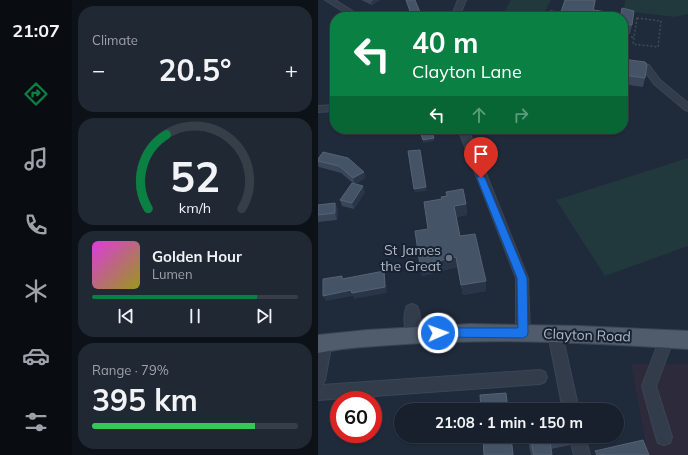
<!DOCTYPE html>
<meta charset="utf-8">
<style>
:root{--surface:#17202c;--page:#202834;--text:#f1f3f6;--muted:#9ea3a9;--line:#363e48;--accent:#0b8043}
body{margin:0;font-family:Mulish,sans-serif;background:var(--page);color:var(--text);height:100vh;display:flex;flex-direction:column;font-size:15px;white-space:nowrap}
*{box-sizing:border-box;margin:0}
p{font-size:13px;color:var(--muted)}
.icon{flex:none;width:22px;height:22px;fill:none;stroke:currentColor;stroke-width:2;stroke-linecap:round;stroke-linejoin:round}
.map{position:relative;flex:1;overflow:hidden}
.side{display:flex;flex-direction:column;gap:6px;padding:6px;background:#0d1218;width:246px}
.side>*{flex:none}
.guide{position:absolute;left:12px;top:12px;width:298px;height:122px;border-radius:16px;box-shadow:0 1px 3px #0004,0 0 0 1px var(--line);background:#0b8043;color:#fff;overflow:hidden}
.speed{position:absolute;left:12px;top:391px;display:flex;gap:8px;font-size:20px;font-weight:700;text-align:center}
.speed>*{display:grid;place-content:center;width:52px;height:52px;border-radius:50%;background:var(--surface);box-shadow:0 1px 3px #0004,0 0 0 1px var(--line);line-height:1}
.speed .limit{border:6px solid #d22;background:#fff;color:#111}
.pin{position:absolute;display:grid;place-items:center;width:34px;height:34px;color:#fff;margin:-41px -17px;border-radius:50% 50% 50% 0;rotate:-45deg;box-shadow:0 0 4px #0007}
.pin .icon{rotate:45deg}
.me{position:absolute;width:44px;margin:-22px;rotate:88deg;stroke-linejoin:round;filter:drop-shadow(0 0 3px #0008)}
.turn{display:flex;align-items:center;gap:14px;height:84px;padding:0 16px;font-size:18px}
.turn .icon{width:52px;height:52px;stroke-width:2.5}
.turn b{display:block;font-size:28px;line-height:34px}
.lanes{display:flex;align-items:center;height:38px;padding:0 16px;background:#0003;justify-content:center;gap:20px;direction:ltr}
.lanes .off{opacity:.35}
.big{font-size:30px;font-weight:700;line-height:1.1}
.side .widget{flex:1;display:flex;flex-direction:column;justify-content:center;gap:6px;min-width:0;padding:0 14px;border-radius:16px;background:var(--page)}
.side .dial{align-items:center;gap:0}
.dial svg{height:104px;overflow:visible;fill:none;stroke:var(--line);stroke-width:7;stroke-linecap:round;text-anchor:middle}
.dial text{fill:var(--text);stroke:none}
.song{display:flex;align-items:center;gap:12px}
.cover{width:48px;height:48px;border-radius:6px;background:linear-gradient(135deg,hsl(300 70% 55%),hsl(60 70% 35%))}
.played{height:4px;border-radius:2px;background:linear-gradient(90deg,var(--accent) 80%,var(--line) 80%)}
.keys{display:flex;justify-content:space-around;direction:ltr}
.heat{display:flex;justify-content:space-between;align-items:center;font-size:22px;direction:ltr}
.charge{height:6px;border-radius:3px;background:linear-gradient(90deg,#34c759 79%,var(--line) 0)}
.trip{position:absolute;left:76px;top:403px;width:230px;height:40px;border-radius:20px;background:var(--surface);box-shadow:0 1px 3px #0004,0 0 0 1px var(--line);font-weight:700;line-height:40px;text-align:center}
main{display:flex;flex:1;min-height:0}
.menu{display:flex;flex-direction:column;width:72px;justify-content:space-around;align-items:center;background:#090d12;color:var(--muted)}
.menu .icon{width:28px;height:28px}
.menu .on{color:var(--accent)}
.menu b{font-size:18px;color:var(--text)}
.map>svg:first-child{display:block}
.medical{fill:#2d2b3b}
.green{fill:#21383c}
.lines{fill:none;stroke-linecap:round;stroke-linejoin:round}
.minor-casing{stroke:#3c4554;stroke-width:2}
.major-casing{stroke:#3c4554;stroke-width:2}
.path{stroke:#395154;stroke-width:1.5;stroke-dasharray:2 2;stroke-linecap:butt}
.minor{fill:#323c4b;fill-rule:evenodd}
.major{fill:#505b6b;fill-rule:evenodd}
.wall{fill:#39465a}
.shaded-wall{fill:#293649}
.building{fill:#455366;stroke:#566275}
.route{fill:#1a73e8;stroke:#114b97}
.worship-dot{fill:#6b7280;stroke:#18212f;stroke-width:1.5}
.labels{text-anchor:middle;stroke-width:4;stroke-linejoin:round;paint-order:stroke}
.poi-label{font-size:14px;fill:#adb7c7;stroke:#18212f;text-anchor:end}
.street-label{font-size:14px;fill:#adb7c7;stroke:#18212f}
</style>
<main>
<nav class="menu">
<b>21:07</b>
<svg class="icon on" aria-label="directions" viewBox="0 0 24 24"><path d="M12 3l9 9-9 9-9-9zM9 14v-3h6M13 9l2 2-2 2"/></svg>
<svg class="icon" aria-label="music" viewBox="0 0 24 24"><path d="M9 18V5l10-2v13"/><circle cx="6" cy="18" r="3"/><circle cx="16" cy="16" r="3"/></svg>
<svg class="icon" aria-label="phone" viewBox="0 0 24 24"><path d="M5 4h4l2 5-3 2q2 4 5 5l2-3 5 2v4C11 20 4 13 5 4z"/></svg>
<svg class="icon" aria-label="climate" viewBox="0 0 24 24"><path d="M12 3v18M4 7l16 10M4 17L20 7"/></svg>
<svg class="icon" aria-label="car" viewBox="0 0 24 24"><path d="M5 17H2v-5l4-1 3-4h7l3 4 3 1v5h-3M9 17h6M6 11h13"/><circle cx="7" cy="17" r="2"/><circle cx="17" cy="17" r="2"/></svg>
<svg class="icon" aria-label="filters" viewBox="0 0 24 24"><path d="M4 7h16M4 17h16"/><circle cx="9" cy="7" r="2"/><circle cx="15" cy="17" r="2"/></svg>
</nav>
<section class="side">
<div class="widget"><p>Climate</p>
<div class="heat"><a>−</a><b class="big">20.5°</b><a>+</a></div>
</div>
<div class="widget dial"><svg viewBox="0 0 100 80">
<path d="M14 69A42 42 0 1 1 86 69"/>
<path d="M14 69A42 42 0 0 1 28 12" stroke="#0b8043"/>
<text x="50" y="56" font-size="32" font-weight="700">52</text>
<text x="50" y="72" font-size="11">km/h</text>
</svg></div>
<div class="widget">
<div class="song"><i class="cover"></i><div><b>Golden Hour</b><p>Lumen</p></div></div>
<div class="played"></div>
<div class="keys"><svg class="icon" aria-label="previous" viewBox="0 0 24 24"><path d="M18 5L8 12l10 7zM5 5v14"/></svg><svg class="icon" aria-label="pause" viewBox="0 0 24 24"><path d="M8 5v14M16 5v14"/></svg><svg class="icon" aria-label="next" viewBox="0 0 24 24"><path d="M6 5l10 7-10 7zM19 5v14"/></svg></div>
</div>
<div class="widget"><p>Range · 79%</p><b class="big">395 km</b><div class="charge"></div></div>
</section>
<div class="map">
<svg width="370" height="455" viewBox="0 0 370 455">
<rect width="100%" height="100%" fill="#1f2a3b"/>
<path class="medical" d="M313,364H370V455H330Z"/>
<path class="green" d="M193,0H233L224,17H183Z
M307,0H370V14L357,17L306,11Z
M370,158V246L287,276L238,200Z"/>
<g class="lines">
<defs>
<path id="minor" d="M7,0H17L44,17H34Z
M140,0H148L141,17H133Z
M225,12H231L232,14L230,17H222Z
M305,61L331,65L342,80L370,103V111L367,110L336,84L325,69L305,67Z
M17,105V111L0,112V106Z
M140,129H150L210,278L212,333L210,337L205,339L200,337L198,333V278Z
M94,304L99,306C103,314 104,330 100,338L95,340L90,338C86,330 85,314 89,306Z
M237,328L242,330L244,334L261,410H245L230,334L232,330Z
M349,332L354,333L356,338L338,386L354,437L352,443L346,445L340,443L338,437L324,386L344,333Z
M7,336L12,337L14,342L7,380L4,385L222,370L227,372L229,377L227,382L222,384L0,400V342L2,337Z
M251,436H267L272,455H256Z"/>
<path id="major" d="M152,324L261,326L370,331V349C276,343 182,338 88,344C58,346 29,347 0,353V335L49,330Z"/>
</defs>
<use href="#minor" class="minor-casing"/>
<use href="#major" class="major-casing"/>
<path class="path" d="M319,18L343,21L340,47L315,44Z
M305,37H316"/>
<use href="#minor" class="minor"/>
<use href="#major" class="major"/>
</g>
<path class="wall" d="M43,0H62L54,5Z
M88,0L104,17H94Z
M247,0H278L276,10L303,14L304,8L316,11L314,25L312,34L305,33V17H230L232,11L243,12Z
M305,59L327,78L325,87L305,84Z
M207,129H231L230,132Z
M0,159L46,172L47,178L38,184L47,192L36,209L24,206L22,200L36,184L23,173L1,167L0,165Z
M128,192L148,204L149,215L138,217L142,236L168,291L145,295L139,267L104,276L102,265L110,229L124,199L129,197Z
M17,203L20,210L19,220L0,222V205Z
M209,436H254V438L252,445L233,449L234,455H213Z"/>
<path class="shaded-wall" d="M56,0H62L54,5L53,2Z
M116,138V141L105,143V140Z
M46,172L47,178L37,185L35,178Z
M45,186L47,192L36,209L34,203Z
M108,187L109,191L97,192L96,189Z
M17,203L20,210L19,220L17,213Z
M148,204L149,215L137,217L136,206Z
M138,257L139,267L104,276L102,265Z
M66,271L67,277L69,293L36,299L35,296L8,301L5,296L33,290Z
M168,281V291L145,295L143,285Z"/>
<path class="building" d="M88,0H97L104,17H94Z
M247,0H277L275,10L303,14L304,8L316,11L314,25L305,24V17H230L232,11L243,12Z
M305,59L327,62L329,64L327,78L305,75Z
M101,129H113L116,138L105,140Z
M102,150L108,187L96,189L90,151Z
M5,152L30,158L46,172L35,178L21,166L0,161V159Z
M34,183L45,186L34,203L22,200Z
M145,189L148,204L136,206L142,236L157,234L168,281L143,285L138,257L102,265L97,231L110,229L106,202L124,199L123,197L129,196L128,192Z
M17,203V213L0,215V205Z
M66,271L67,287L34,293L33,290L5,296V279L24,276V279Z
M188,393L190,410H163L162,395Z
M245,402L247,410H207V409Z
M165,436H193L195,455H166Z
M212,436H254V438L232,442L234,455H216Z
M325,440L331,455H279L277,451Z"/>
<path class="route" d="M163,175L167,178L209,278L210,333L209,336L205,338L120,337L117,336L115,333L117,329L120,328H200L199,278L159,178Z"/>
<circle class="worship-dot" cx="131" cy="258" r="4"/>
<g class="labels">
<g class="poi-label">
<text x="123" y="255">St James<tspan x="123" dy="16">the Great</tspan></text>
</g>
<g class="street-label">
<text transform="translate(269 335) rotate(2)" y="5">Clayton Road</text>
</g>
</g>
</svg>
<div class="speed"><div class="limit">60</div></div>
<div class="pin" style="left:163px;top:178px;background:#d93025"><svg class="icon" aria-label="arrive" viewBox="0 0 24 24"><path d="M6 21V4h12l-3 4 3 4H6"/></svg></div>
<svg class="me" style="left:120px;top:333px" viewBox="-20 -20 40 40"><circle r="17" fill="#1a73e8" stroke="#fff" stroke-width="3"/><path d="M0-11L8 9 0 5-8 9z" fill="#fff"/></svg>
<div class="trip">21:08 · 1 min · 150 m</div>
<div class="guide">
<div class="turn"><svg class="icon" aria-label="left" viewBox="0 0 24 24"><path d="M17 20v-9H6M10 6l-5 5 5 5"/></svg><div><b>40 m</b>Clayton Lane</div></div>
<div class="lanes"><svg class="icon" aria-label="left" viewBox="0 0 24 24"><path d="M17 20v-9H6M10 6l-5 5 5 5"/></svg><svg class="icon off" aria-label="ahead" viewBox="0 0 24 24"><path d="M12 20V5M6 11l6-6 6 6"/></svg><svg class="icon off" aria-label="right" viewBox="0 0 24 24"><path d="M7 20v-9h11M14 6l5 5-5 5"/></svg></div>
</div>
</div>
</main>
